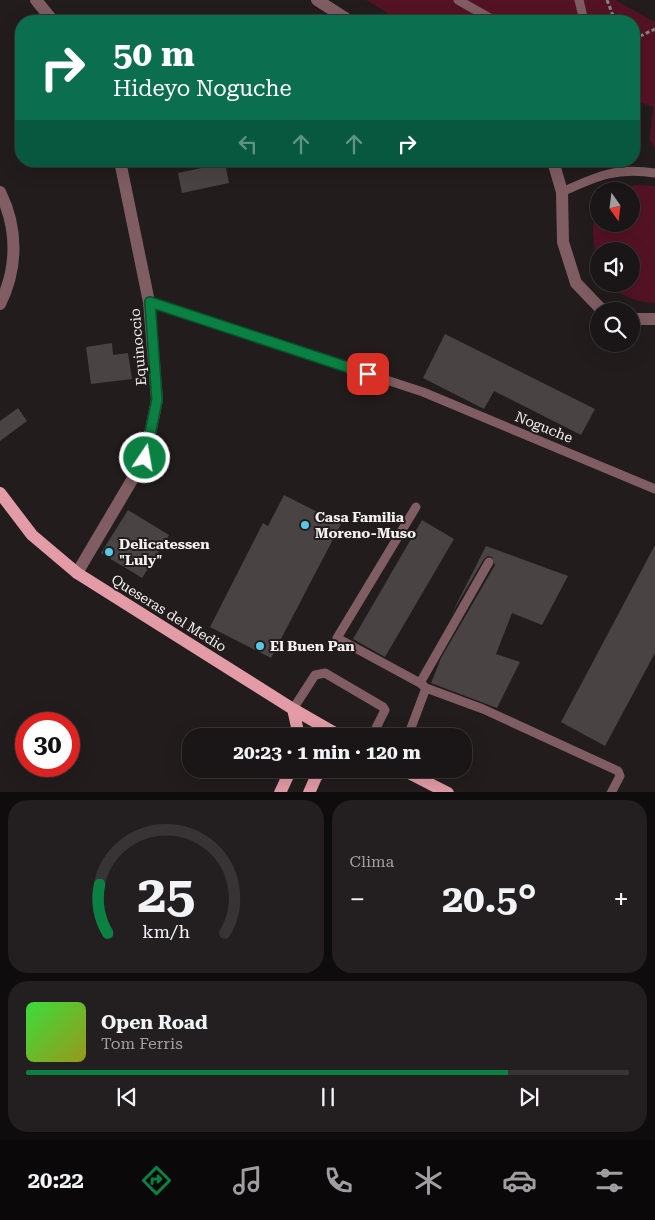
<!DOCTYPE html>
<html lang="es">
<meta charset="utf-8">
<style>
:root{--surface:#1a1516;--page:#231e1f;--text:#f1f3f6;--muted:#9f9fa1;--line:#383435;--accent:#0b8043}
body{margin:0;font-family:"Roboto Serif",serif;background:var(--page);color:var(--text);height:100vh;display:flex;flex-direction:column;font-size:19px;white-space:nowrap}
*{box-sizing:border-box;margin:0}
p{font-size:16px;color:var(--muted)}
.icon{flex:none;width:28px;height:28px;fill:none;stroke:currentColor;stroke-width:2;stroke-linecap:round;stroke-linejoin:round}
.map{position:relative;height:792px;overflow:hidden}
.sheet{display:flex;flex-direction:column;gap:8px;padding:8px;background:#0e0c0c;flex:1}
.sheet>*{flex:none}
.top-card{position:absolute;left:15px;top:15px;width:625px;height:152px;border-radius:20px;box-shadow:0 5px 20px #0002,0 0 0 1px var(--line);background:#0b6e4f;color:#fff;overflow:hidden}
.needle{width:32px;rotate:166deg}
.buttons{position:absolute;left:590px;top:182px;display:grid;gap:10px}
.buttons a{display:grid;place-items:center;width:50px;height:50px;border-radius:50%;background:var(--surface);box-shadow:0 5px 20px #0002,0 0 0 1px var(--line);font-size:25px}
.speed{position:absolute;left:15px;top:712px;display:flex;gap:10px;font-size:25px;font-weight:700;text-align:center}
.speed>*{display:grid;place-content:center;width:65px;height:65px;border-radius:50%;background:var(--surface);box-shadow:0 5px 20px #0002,0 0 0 1px var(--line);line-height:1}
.speed .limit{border:8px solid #d22;background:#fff;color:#111}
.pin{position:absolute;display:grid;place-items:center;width:42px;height:42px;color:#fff;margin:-21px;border-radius:10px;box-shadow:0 2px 8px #0006}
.me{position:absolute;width:55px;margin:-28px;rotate:12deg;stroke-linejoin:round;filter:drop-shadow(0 0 4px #0008)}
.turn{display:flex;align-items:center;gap:18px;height:105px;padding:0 15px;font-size:22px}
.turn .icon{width:65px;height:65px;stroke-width:2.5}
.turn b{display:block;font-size:35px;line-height:42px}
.lanes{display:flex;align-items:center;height:48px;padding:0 15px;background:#0003;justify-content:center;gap:25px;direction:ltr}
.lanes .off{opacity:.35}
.big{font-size:38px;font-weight:700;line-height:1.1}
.sheet .widget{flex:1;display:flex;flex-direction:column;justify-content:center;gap:8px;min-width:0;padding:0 18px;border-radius:20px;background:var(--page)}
.sheet .dial{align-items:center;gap:0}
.dial svg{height:130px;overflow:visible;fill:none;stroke:var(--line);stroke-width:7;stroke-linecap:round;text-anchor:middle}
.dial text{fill:var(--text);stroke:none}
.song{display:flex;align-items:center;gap:15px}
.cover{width:60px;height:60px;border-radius:8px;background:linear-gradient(135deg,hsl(120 70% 55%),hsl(60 70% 35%))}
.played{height:5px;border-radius:2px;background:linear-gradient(90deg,var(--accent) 80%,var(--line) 80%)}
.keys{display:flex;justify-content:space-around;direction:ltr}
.heat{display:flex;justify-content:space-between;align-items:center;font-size:28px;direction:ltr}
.sheet .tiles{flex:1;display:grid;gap:8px;grid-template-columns:1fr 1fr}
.widget:last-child{grid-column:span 2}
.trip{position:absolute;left:182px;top:728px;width:290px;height:50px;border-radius:20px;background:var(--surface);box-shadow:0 5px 20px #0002,0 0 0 1px var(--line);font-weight:700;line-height:50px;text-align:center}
.dock{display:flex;height:80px;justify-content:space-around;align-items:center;background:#0a0809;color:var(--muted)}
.dock .icon{width:35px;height:35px}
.dock .active{color:var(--accent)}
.dock b{font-size:22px;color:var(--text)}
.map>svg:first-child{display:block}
.green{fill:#541325}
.building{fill:#4a4344}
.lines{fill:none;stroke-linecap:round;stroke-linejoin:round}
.path{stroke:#878283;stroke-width:3;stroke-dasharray:4 2.5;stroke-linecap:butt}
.lane{stroke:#7f5d62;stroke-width:9}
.street{stroke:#7f5d62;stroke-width:12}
.primary{stroke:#e29ba7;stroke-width:12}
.route-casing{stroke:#07532c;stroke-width:12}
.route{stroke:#0b8043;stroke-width:9}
.poi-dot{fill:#59c8e5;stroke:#221c1d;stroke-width:2}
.labels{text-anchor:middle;stroke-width:4;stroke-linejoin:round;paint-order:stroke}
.street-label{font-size:14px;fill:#f5f1f2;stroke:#221c1d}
.poi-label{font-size:14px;font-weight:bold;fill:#f5f1f2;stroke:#221c1d;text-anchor:start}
</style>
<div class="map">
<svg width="655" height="793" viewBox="0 0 655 793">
<rect width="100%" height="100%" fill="#221c1d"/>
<path class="green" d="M366,0H615L655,22V149L650,140L653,107L634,100V21H401Z
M635,185L655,186V303C637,302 622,297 609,284H631V251H599V262C593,244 589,225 599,207V224H631V191H615Z"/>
<path class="building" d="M225,163L229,183L182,193L178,173Z
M445,334L595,409L581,435L494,391L484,409L423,378Z
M112,343L113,355L128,353L132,379L91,384L86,347Z
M18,408L27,421L0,441V421Z
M284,495L341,524L271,658L210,627L263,523L268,526Z
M128,510L169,535L142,578L101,553Z
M422,520L454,539L385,657L353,639Z
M655,545V653L605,746L561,722Z
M486,546L568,576L542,625L512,613L496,654L520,662L497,708L431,683L441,658L495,565L492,557L488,556L484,559L451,615Z"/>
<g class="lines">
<path class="path" d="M607,0L615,21
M634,39L655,29"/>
<path class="lane" d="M458,0L495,21
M579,0L584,21
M562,192C597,176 617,167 655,173
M149,302L423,392L655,489
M416,507L337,638L420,683L426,688L483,709L618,771L620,776L611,793
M420,683L489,562
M293,709L315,675L325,673L383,707L385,710L372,736
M408,736L426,688"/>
<path class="street" d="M36,0L53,21
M317,0L350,21
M553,161L562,192L563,242L576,283L600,308L607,311
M0,192C18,228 18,268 0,304
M631,319H655
M77,573L145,458L157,400L149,302L120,161"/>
<path class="primary" d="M0,493L32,535L77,573L293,709L340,736
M293,709L299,736
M401,769L448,793
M280,793L291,769
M309,793L316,777L323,769"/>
</g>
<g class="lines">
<defs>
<path id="route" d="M145,458L157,400L150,302L368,374"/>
</defs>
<use href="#route" class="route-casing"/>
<use href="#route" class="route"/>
</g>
<g class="poi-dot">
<circle cx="305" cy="525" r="5"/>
<circle cx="109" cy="552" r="5"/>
<circle cx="260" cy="646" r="5"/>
</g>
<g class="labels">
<g class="street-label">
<text transform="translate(138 347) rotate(-95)" y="5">Equinoccio</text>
<text transform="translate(544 427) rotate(22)" y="5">Noguche</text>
<text transform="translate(169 613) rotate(32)" y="5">Queseras del Medio</text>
</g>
<g class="poi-label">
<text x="315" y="522">Casa Familia<tspan x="315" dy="16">Moreno-Muso</tspan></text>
<text x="119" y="549">Delicatessen<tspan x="119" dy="16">"Luly"</tspan></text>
<text x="270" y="651">El Buen Pan</text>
</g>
</g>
</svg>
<div class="buttons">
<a><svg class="needle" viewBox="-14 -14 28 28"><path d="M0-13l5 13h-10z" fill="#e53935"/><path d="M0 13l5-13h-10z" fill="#9f9fa1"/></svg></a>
<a><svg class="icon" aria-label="sound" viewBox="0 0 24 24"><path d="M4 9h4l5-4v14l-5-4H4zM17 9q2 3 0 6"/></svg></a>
<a><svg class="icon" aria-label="search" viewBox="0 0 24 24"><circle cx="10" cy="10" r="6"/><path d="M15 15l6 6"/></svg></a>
</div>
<div class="speed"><div class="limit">30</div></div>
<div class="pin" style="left:368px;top:374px;background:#d93025"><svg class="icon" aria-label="arrive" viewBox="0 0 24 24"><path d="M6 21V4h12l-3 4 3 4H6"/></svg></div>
<svg class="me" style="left:145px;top:458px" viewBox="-20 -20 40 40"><circle r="17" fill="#0b8043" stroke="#fff" stroke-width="3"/><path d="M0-11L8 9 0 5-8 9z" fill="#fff"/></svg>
<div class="trip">20:23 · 1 min · 120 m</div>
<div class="top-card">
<div class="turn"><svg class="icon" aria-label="right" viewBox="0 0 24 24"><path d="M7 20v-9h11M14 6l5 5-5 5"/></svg><div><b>50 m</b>Hideyo Noguche</div></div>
<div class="lanes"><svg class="icon off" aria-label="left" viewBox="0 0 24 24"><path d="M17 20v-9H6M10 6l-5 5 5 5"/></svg><svg class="icon off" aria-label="ahead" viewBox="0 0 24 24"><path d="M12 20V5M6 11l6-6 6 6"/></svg><svg class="icon off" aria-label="ahead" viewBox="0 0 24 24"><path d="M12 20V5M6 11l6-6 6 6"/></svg><svg class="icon" aria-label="right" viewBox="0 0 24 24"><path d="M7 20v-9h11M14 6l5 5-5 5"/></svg></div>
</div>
</div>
<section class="sheet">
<div class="tiles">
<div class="widget dial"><svg viewBox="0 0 100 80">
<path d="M14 69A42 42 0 1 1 86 69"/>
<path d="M14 69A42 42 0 0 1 9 39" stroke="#0b8043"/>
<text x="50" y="56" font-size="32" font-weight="700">25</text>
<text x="50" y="72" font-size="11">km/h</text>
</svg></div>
<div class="widget"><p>Clima</p>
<div class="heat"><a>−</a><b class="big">20.5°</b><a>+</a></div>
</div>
<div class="widget">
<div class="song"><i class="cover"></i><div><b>Open Road</b><p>Tom Ferris</p></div></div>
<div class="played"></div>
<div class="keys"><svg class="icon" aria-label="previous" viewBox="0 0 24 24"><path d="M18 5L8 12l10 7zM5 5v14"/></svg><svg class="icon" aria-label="pause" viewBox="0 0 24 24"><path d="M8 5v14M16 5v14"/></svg><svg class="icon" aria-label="next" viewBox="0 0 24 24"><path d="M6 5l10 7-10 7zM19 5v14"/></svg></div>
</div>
</div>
</section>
<nav class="dock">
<b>20:22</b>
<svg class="icon active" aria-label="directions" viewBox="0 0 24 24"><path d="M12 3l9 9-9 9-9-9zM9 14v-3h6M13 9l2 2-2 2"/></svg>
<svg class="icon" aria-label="music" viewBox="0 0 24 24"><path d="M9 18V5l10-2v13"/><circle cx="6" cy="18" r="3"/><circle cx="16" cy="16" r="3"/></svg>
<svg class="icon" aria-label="phone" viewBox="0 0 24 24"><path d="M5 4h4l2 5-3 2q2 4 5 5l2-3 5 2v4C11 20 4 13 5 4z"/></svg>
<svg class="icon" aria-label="climate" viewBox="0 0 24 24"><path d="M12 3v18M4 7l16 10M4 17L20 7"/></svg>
<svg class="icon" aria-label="car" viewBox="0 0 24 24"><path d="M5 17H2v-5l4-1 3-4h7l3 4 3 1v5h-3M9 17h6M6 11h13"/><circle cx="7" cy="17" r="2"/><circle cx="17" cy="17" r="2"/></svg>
<svg class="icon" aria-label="filters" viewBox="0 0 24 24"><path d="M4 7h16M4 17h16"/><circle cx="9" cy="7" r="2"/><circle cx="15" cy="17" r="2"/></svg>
</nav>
